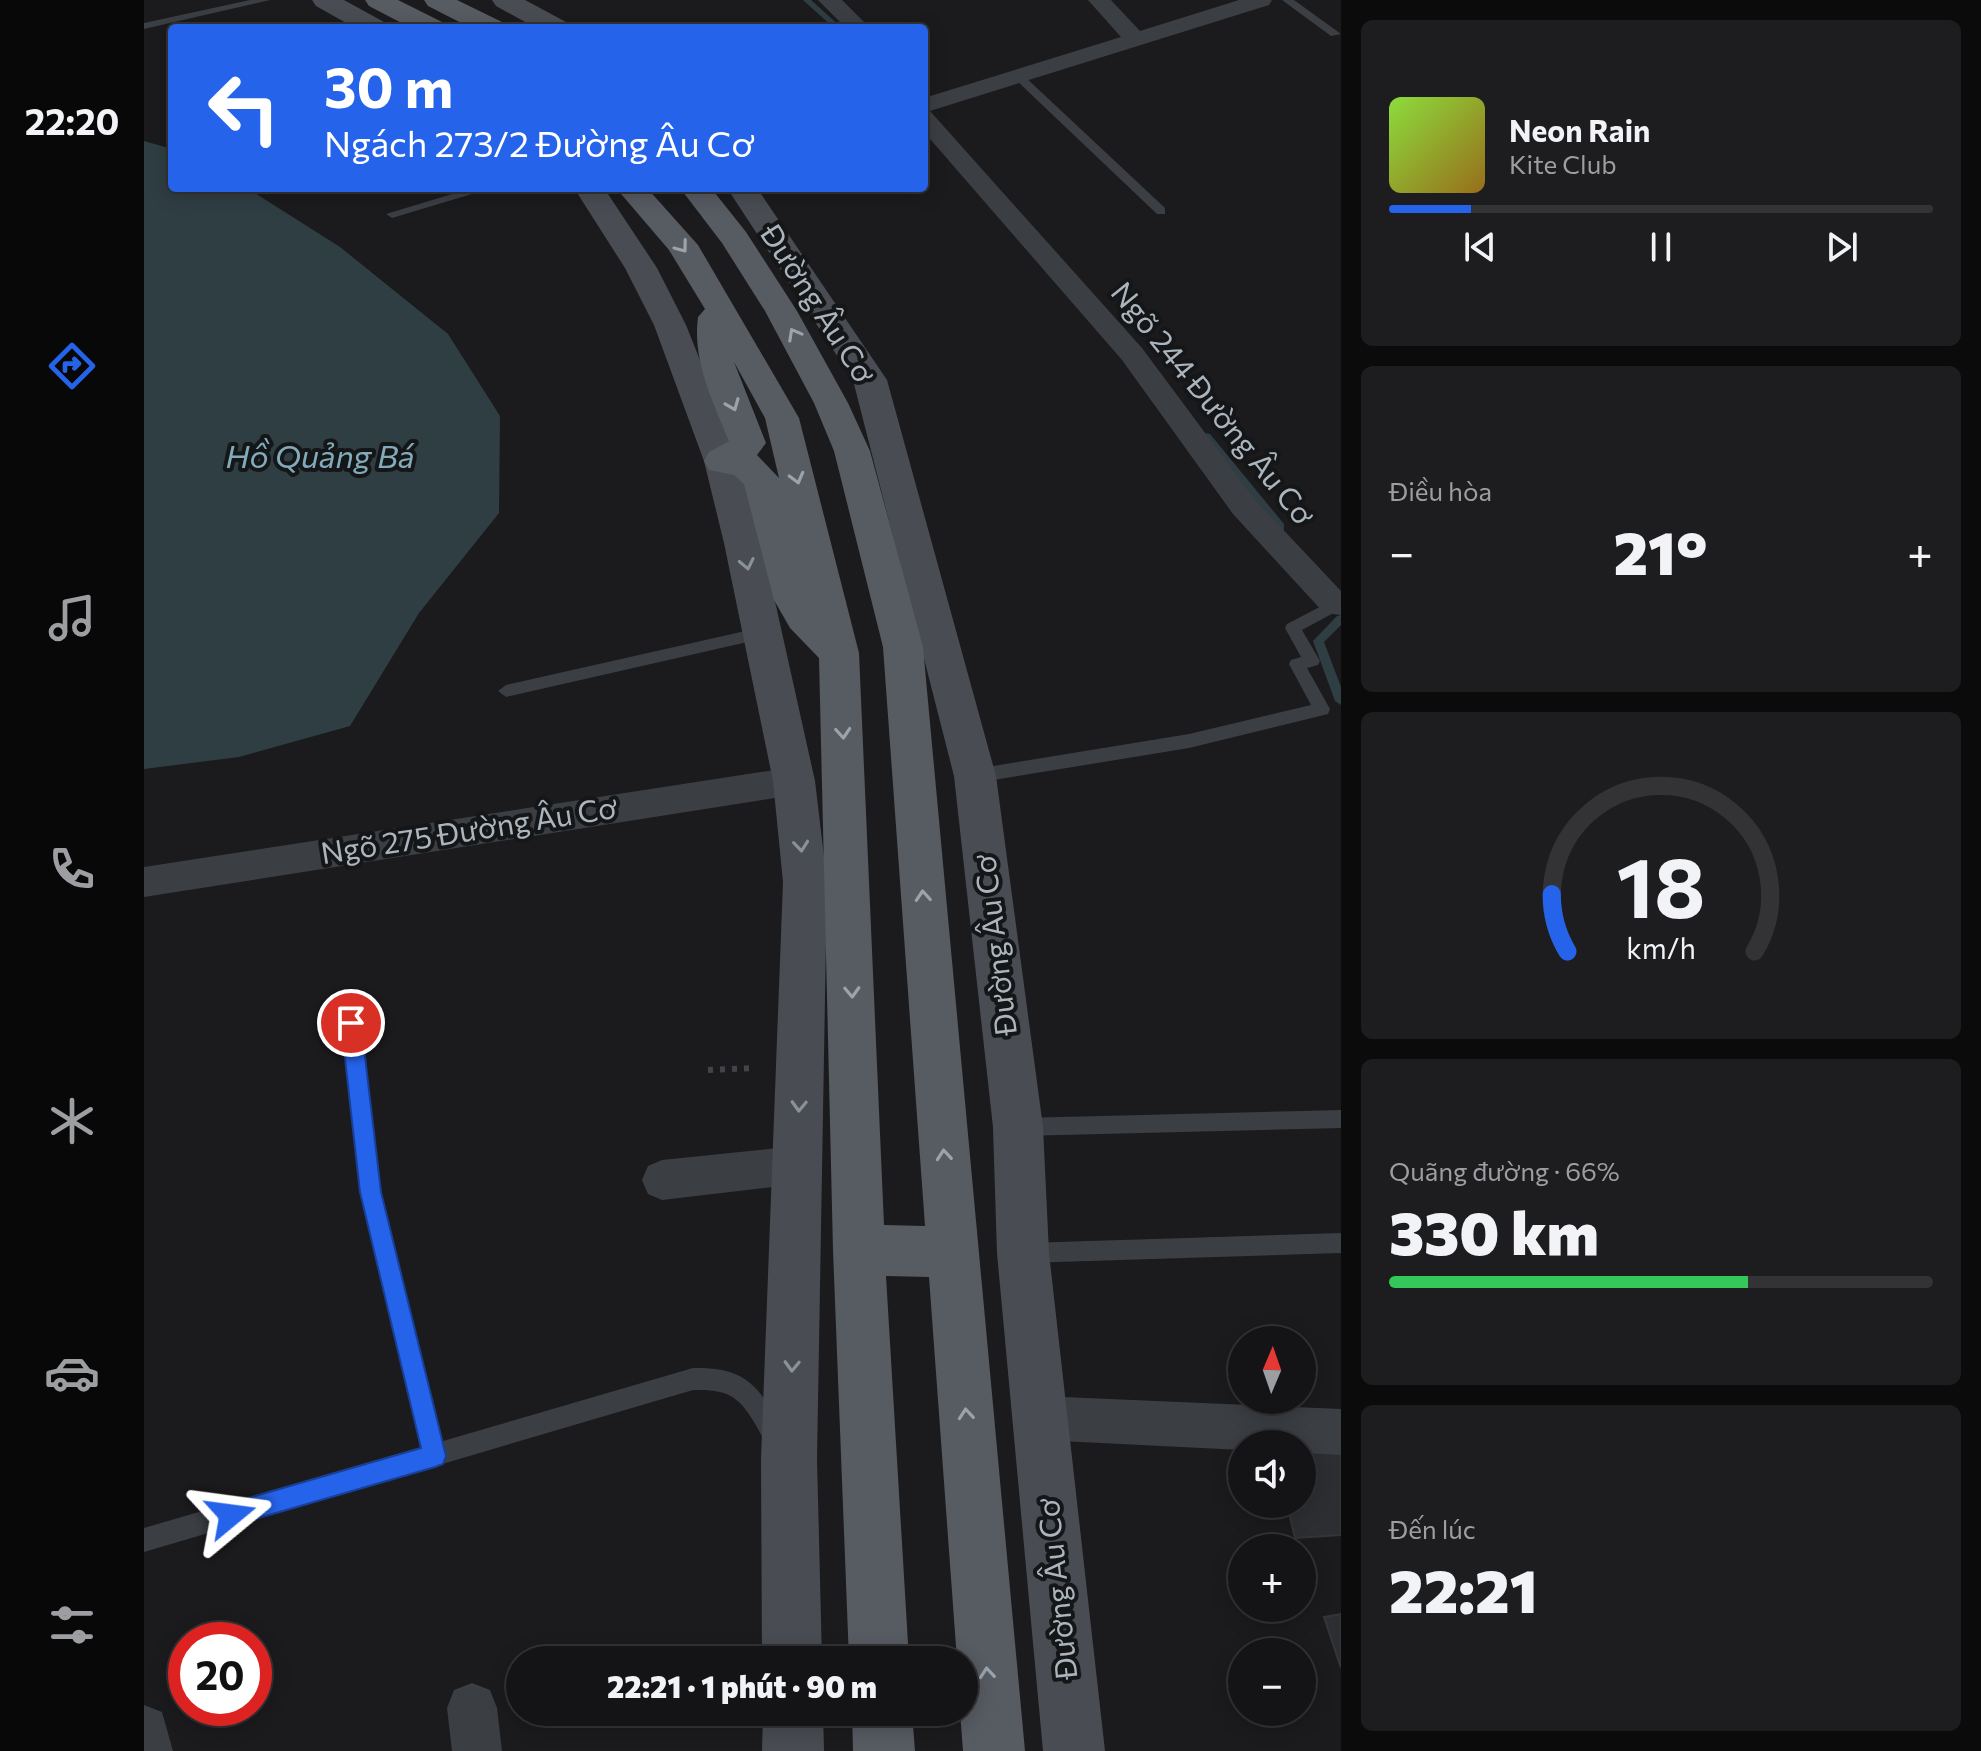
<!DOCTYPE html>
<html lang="vi">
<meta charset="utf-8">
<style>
:root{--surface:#141416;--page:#1d1d1f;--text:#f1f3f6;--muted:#9d9ea1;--line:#333335;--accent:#2563eb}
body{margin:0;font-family:Commissioner,sans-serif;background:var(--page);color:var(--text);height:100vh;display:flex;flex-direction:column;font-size:30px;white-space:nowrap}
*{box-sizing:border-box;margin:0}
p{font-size:26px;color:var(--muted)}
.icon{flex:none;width:44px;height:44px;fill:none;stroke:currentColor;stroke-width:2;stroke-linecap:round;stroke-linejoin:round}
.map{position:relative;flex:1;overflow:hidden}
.panel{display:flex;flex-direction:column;gap:20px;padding:20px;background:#0b0b0c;width:640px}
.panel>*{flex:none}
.banner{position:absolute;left:24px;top:24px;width:760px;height:168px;border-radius:8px;box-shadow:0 4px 20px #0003,0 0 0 2px var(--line);background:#2563eb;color:#fff;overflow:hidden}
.needle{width:52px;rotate:2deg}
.tools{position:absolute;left:1084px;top:1326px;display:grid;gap:16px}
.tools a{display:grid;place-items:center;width:88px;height:88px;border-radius:50%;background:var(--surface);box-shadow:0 4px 20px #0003,0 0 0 2px var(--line);font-size:40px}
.speed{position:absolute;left:24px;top:1622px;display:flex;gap:16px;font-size:40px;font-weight:700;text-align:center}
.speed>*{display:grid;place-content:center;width:104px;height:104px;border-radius:50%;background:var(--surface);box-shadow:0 4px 20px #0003,0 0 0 2px var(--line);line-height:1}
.speed .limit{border:12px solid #d22;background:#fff;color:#111}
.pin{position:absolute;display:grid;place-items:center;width:68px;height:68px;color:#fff;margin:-34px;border:4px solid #fff;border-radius:50%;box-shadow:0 2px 8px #0007}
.me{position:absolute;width:88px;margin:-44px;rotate:74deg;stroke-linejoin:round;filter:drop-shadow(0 0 6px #0008)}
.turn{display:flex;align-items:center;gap:28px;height:168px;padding:0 24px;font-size:36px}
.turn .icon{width:104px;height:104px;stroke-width:2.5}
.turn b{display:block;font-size:56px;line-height:68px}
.big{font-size:60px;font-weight:800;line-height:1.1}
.panel .widget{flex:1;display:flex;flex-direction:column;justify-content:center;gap:12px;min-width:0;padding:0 28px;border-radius:12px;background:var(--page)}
.panel .dial{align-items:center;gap:0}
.dial svg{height:208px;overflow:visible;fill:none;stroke:var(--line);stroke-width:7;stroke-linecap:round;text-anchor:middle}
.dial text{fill:var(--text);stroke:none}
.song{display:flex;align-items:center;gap:24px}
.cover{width:96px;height:96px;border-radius:12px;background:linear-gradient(135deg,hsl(90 70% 55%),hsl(40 70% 35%))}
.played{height:8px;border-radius:4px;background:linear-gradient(90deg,var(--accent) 15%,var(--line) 15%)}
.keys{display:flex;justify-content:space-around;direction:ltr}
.heat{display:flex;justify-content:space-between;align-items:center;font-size:44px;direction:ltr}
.charge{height:12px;border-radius:6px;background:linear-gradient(90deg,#34c759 66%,var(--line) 0)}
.trip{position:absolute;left:362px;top:1646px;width:472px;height:80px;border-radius:40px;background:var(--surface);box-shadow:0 4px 20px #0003,0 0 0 2px var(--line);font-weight:800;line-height:80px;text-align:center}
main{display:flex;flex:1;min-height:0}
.tabs{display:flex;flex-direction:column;width:144px;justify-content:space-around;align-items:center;background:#080809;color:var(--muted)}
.tabs .icon{width:56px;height:56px}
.tabs .selected{color:var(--accent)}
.tabs b{font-size:36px;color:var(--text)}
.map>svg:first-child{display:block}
.water{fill:#2f3e43}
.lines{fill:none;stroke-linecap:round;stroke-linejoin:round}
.stream{fill:#2f3e43;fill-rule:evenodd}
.building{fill:#2d2e31;stroke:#343539;stroke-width:2}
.path{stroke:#41454a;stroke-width:6;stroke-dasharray:5 7;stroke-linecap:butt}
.lane{fill:#3b3e43;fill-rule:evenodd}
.street{fill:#3b3e43;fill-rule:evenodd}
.secondary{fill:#494d53;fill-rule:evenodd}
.primary{fill:#575b62;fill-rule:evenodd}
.oneway{stroke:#9ba3ac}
.oneway2{stroke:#899199}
.route{fill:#2563eb;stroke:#184099;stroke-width:2}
.labels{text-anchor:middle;stroke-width:8;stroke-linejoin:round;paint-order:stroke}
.street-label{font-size:30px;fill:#acb5be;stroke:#151618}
.water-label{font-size:32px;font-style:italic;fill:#81abba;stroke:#151618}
</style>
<main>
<nav class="tabs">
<b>22:20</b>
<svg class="icon selected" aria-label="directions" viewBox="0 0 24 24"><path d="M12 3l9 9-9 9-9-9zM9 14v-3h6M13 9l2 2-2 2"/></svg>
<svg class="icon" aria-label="music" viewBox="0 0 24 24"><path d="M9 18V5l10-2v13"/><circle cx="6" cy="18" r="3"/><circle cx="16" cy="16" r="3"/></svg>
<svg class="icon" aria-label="phone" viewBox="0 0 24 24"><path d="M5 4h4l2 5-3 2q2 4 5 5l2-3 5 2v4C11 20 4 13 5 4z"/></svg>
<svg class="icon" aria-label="climate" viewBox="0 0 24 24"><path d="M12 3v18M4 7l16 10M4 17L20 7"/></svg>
<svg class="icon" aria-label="car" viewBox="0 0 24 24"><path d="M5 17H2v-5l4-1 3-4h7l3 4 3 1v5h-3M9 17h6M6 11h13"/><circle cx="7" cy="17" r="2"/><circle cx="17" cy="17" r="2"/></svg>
<svg class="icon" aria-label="filters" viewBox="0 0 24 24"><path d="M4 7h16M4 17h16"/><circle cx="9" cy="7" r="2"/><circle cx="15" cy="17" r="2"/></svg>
</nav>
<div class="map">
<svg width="1197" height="1751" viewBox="0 0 1197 1751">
<rect width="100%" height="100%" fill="#1b1b1d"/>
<path class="water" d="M0,141L28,149V188H103L196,247L304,334L356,416L355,513L275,613L206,726L95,757L0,769Z"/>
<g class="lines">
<path class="stream" d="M659,0H667L698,28H690Z
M1063,433L1066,434L1140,524V530H1132L1060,438L1058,436Z
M1197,615V625L1180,642L1197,687V705L1191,701L1169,641L1193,616Z"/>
</g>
<path class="building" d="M1197,1432V1535L1151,1538L1143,1504H1158V1444H1128Z
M1197,1614V1668L1180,1617Z"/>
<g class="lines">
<path class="path" d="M564,1070L611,1068"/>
<path class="lane" d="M106,0H126L0,29V23Z
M1138,0H1150L1197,34L1187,36Z
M871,75H879L1021,208V214H1013L871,79Z
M328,188H348L248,218L242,214Z
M1191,599L1197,601V609L1158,630L1176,661L1174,665L1163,668L1186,709L1184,714L1045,748L831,783L822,776L831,769L1045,734L1167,705L1145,664L1147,660L1157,657L1141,628L1143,624Z
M619,627L625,629L627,633L625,637L362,697L354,691L362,685Z
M207,1014L214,1017L217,1023L236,1192L299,1441L549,1368C601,1367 614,1385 638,1427L641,1435L638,1443L630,1446C620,1442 618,1436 613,1427C595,1396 585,1389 549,1390L0,1552V1528L277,1447L216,1192L197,1023L200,1017Z
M1197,1110V1128L876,1136L869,1134L866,1127L869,1120L876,1118Z
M1197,1233V1253L882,1263L875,1260L871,1253L875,1246L882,1243Z"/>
<path class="street" d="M674,0H698L726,28H702Z
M944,0H967L996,31L1095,0H1128L1125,5L786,111L998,348L1111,500L1197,591V615L1180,613L1089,514L978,360L780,132V98L977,37Z
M650,767L662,771L667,781L662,791L650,795L0,897V867Z
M654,1146L668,1151L674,1165L668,1179L654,1184L518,1200L504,1194L498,1180L504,1166L518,1160Z
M896,1396L1197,1409V1455L1158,1453V1444H1098V1450L896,1440L880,1434L874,1418L880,1402Z
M328,1683L346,1690L353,1708L358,1751H308L303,1708L310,1690Z
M0,1705L18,1712L29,1751H0Z"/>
<path class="secondary" d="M168,0H200L240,22L244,28H211L172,6Z
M348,0H381L422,22L426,28H392L352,6Z
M430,188H460L513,268L542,325L596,461L618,543L671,781L683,882L673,1459L678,1660H618L617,1459L639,882L629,781L580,543L560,461L510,325L481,268Z
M583,188H613L743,380L852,776L899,1127L905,1253L961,1751H899L853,1253L849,1127L810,776L709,380Z
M619,1712H679L680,1751H618Z"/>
<path class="primary" d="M221,0H254L298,22L302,28H267L225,6Z
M280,0H313L358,22L362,28H327L284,6Z
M472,188H503L554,245L655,418L715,653L740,1225L781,1226L739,647L690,451L670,403L621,311L578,243L536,188H567L602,232L653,311L704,403L726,451L779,647L881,1751H819L816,1712H820V1660H813L785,1277L742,1276L765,1660H705L689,1250L675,658L646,628L630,600L600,484L590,475L565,470L560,461L565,452L585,441C569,402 548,360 554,317L561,309L525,250ZM590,362L621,418L635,478L613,455L622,443Z
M708,1712H768L771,1751H709Z"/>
</g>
<defs><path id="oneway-chevron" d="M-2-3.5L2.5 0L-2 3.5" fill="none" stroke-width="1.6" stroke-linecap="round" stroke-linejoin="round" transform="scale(2)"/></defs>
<g class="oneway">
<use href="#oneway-chevron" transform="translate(538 247) rotate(53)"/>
<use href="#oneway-chevron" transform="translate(650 334) rotate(-119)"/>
<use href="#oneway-chevron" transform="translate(589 405) rotate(68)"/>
<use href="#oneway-chevron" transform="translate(653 478) rotate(75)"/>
<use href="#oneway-chevron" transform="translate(699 733) rotate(86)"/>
<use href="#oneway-chevron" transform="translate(779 896) rotate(-94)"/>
<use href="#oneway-chevron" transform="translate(708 992) rotate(88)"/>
<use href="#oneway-chevron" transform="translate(800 1155) rotate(-95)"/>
<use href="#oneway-chevron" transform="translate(822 1414) rotate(-95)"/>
<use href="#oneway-chevron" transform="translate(843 1673) rotate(-95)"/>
</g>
<g class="oneway2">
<use href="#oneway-chevron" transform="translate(603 564) rotate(78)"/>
<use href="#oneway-chevron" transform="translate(657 846) rotate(84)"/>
<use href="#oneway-chevron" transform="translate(655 1106) rotate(92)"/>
<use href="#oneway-chevron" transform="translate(648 1366) rotate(92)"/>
</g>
<path class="route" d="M207,1014L214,1017L217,1023L237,1192L302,1456L299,1464L291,1467L87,1526L79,1523L75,1515L79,1506L87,1503L277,1448L216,1192L197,1023L200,1017Z"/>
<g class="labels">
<g class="street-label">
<text transform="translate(673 304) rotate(57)" y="10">Đường Âu Cơ</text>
<text transform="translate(1068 404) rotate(51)" y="10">Ngõ 244 Đường Âu Cơ</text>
<text transform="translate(325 831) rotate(-9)" y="10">Ngõ 275 Đường Âu Cơ</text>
<text transform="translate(852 945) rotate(-97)" y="10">Đường Âu Cơ</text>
<text transform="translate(914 1589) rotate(-96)" y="10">Đường Âu Cơ</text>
</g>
<g class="water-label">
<text x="176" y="468">Hồ Quảng Bá</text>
</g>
</g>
</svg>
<div class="tools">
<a><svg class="needle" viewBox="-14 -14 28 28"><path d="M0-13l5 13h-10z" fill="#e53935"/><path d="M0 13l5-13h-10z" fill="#9d9ea1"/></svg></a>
<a><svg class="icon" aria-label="sound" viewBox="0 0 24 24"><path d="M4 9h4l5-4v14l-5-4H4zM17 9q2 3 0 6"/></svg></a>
<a>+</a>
<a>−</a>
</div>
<div class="speed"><div class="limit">20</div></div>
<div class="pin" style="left:207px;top:1023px;background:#d93025"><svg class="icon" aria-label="arrive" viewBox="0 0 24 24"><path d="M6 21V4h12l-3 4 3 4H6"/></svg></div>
<svg class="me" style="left:87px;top:1515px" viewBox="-20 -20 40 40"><path d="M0-17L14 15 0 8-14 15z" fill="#2563eb" stroke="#fff" stroke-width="4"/></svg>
<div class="trip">22:21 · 1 phút · 90 m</div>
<div class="banner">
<div class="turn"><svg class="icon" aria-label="left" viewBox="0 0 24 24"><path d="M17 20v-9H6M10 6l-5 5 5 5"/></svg><div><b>30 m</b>Ngách 273/2 Đường Âu Cơ</div></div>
</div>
</div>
<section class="panel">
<div class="widget">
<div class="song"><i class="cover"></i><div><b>Neon Rain</b><p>Kite Club</p></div></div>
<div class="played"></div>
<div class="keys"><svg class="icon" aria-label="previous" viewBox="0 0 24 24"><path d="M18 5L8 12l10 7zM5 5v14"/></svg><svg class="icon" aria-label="pause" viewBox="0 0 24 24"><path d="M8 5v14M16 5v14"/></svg><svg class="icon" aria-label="next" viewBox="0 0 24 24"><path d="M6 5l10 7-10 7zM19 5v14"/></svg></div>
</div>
<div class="widget"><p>Điều hòa</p>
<div class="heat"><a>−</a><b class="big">21°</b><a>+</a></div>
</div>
<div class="widget dial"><svg viewBox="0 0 100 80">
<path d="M14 69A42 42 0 1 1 86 69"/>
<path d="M14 69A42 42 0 0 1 8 47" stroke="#2563eb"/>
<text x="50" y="56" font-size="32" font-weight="700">18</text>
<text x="50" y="72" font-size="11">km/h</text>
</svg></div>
<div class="widget"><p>Quãng đường · 66%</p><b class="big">330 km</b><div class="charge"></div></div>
<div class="widget"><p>Đến lúc</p><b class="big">22:21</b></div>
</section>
</main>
